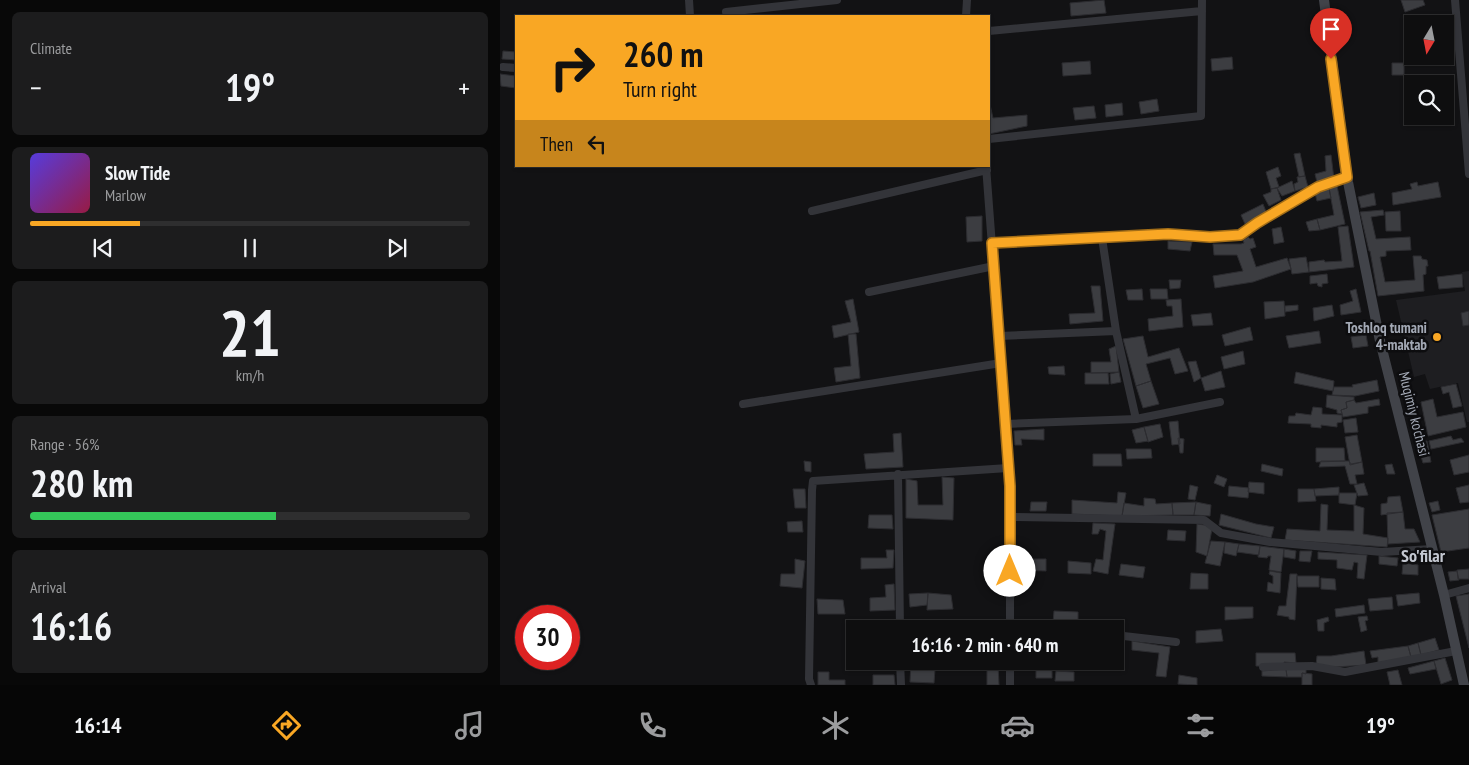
<!DOCTYPE html>
<meta charset="utf-8">
<style>
:root{--surface:#0e0e0f;--page:#1c1c1d;--text:#f1f3f6;--muted:#9b9c9e;--line:#2e2e2f;--accent:#f9a724}
body{margin:0;font-family:"PT Sans Narrow",sans-serif;background:var(--page);color:var(--text);height:100vh;display:flex;flex-direction:column;font-size:19px;white-space:nowrap}
*{box-sizing:border-box;margin:0}
p{font-size:16px;color:var(--muted)}
.icon{flex:none;width:28px;height:28px;fill:none;stroke:currentColor;stroke-width:2;stroke-linecap:round;stroke-linejoin:round}
.map{position:relative;flex:1;overflow:hidden}
.drawer{display:flex;flex-direction:column;gap:12px;padding:12px;background:#080808;width:500px}
.drawer>*{flex:none}
.top-card{position:absolute;left:15px;top:15px;width:475px;height:152px;border-radius:0px;box-shadow:0 1px 4px #0004,0 0 0 1px var(--line);background:#f9a724;color:#111;overflow:hidden}
.needle{width:32px;rotate:190deg}
.buttons{position:absolute;left:904px;top:15px;display:grid;gap:10px}
.buttons a{display:grid;place-items:center;width:50px;height:50px;border-radius:0px;background:var(--surface);box-shadow:0 1px 4px #0004,0 0 0 1px var(--line);font-size:25px}
.speed{position:absolute;left:15px;top:605px;display:flex;gap:10px;font-size:25px;font-weight:700;text-align:center}
.speed>*{display:grid;place-content:center;width:65px;height:65px;border-radius:50%;background:var(--surface);box-shadow:0 1px 4px #0004,0 0 0 1px var(--line);line-height:1}
.speed .limit{border:8px solid #d22;background:#fff;color:#111}
.pin{position:absolute;display:grid;place-items:center;width:42px;height:42px;color:#fff;margin:-51px -21px;border-radius:50% 50% 50% 0;rotate:-45deg;box-shadow:0 0 5px #0007}
.pin .icon{rotate:45deg}
.me{position:absolute;width:55px;margin:-28px;rotate:0deg;stroke-linejoin:round;filter:drop-shadow(0 0 4px #0008)}
.turn{display:flex;align-items:center;gap:18px;height:105px;padding:0 25px;font-size:22px}
.turn .icon{width:65px;height:65px;stroke-width:2.5}
.turn b{display:block;font-size:35px;line-height:42px}
.then{display:flex;align-items:center;height:48px;padding:0 25px;background:#0003;gap:10px;font-size:19px}
.big{font-size:38px;font-weight:700;line-height:1.1}
.drawer .widget{flex:1;display:flex;flex-direction:column;justify-content:center;gap:8px;min-width:0;padding:0 18px;border-radius:8px;background:var(--page)}
.drawer .dial{align-items:center;gap:0}
.dial b{font-size:65px;line-height:1}
.song{display:flex;align-items:center;gap:15px}
.cover{width:60px;height:60px;border-radius:8px;background:linear-gradient(135deg,hsl(250 70% 55%),hsl(340 70% 35%))}
.played{height:5px;border-radius:2px;background:linear-gradient(90deg,var(--accent) 25%,var(--line) 25%)}
.keys{display:flex;justify-content:space-around;direction:ltr}
.heat{display:flex;justify-content:space-between;align-items:center;font-size:28px;direction:ltr}
.charge{height:8px;border-radius:4px;background:linear-gradient(90deg,#34c759 56%,var(--line) 0)}
.trip{position:absolute;left:346px;top:620px;width:278px;height:50px;border-radius:0px;background:var(--surface);box-shadow:0 1px 4px #0004,0 0 0 1px var(--line);font-weight:700;line-height:50px;text-align:center}
.dock{display:flex;height:80px;justify-content:space-around;align-items:center;background:#060606;color:var(--muted)}
.dock .icon{width:35px;height:35px}
.dock .on{color:var(--accent)}
.dock b{font-size:22px;color:var(--text)}
main{display:flex;flex:1;min-height:0}
.map>svg:first-child{display:block}
.built{fill:#1e1e21}
.building{fill:#3c3d41;stroke:#2c2c30}
.lines{fill:none;stroke-linecap:round;stroke-linejoin:round}
.street{stroke:#333439;stroke-width:8}
.secondary{stroke:#414349;stroke-width:10}
.route-casing{stroke:#a26d17;stroke-width:12}
.route{stroke:#f9a724;stroke-width:9}
.poi-dot{fill:#f9a724;stroke:#0d0d0f;stroke-width:2}
.labels{text-anchor:middle;stroke-width:5;stroke-linejoin:round;paint-order:stroke}
.poi-label{font-size:15px;font-weight:bold;fill:#a3a9b5;stroke:#0d0d0f;text-anchor:end}
.street-label{font-size:15px;fill:#a3a9b5;stroke:#0d0d0f}
.quarter-label{font-size:18px;font-weight:bold;fill:#c4c8d1;stroke:#0d0d0f}
</style>
<main>
<section class="drawer">
<div class="widget"><p>Climate</p>
<div class="heat"><a>−</a><b class="big">19°</b><a>+</a></div>
</div>
<div class="widget">
<div class="song"><i class="cover"></i><div><b>Slow Tide</b><p>Marlow</p></div></div>
<div class="played"></div>
<div class="keys"><svg class="icon" aria-label="previous" viewBox="0 0 24 24"><path d="M18 5L8 12l10 7zM5 5v14"/></svg><svg class="icon" aria-label="pause" viewBox="0 0 24 24"><path d="M8 5v14M16 5v14"/></svg><svg class="icon" aria-label="next" viewBox="0 0 24 24"><path d="M6 5l10 7-10 7zM19 5v14"/></svg></div>
</div>
<div class="widget dial"><b>21</b><p>km/h</p></div>
<div class="widget"><p>Range · 56%</p><b class="big">280 km</b><div class="charge"></div></div>
<div class="widget"><p>Arrival</p><b class="big">16:16</b></div>
</section>
<div class="map">
<svg width="969" height="685" viewBox="0 0 969 685">
<rect width="100%" height="100%" fill="#121214"/>
<path class="built" d="M969,271V422H967L958,383L930,389L925,374L914,377L896,300L965,291L962,272Z"/>
<path class="building" d="M604,0L606,13L571,16L570,3Z
M901,0H923L925,5L905,12Z
M3,51L16,52V60L2,59Z
M732,57L733,69L712,71L711,59Z
M590,61L591,74L563,76L562,63Z
M892,63H904V75H892Z
M0,74L16,76V88L1,86Z
M657,99L659,111L641,114L639,102Z
M489,100L493,118L527,115V126L489,134Z
M622,103L623,115L606,117L605,105Z
M594,106L596,118L575,120L573,108Z
M800,153L805,176L799,177L794,154Z
M831,155L834,179L817,182L815,174L826,171L825,156Z
M778,167L781,176L776,178L779,187L771,189L766,172Z
M805,176L808,187L795,191L794,184L798,182L797,177Z
M792,181L795,191L782,196L777,188Z
M917,182L918,186L938,182L941,197L893,205L892,193L912,189L910,184Z
M837,186L845,224L820,230L817,219L834,215L829,188Z
M777,188L781,200L769,206L763,195L771,192V189Z
M829,188L831,198L817,201L815,193Z
M874,193L876,205L861,208L858,197Z
M763,204L767,214L745,224L741,215Z
M883,210L884,215L871,217L876,239L910,237L911,250L886,251V256L880,257L885,282L915,280L913,256H921L922,259L927,260L928,266H926V274L923,275L924,291L878,296L870,251H869L860,212Z
M900,211L901,231H886L885,212Z
M482,216V241L467,242L466,217Z
M817,219L820,230L809,231L806,222Z
M848,226L854,267L809,272V262L824,260L825,262L842,261L838,227Z
M781,227L784,242L774,244L772,229Z
M748,237L750,239L753,238L756,247L750,249L756,267L787,258L791,269L753,282L715,288L713,276L743,271L737,255H714L713,244H741L744,243L743,240Z
M668,241L692,242L690,251L668,249Z
M806,257L809,272L792,274L789,259Z
M827,274L828,283L822,284V287L818,286L817,283L810,284V276Z
M962,274L963,287L939,289L937,277Z
M669,280H681L680,288L670,289Z
M591,286H600L603,321L570,324L569,314L595,313Z
M642,289L643,300H628L626,290Z
M650,289H667L668,299H651Z
M856,289L861,312L841,315L840,305L853,301L850,291Z
M353,299L359,332L334,338L332,326L351,322L345,301Z
M681,299L683,327L649,331L648,319L673,316L672,306H667L666,300Z
M784,301L785,316L765,319L764,302Z
M798,305V310L785,312V306Z
M832,305L834,316L814,321L813,308Z
M969,311V325L963,326L961,313Z
M711,313L713,325L693,326L691,315Z
M750,327L753,340L725,346L722,335Z
M819,331L821,343L789,348L786,336Z
M348,334H356L360,378L336,382L334,368L351,366Z
M866,335L868,346L853,348L851,337Z
M643,336L648,357L679,348L688,371L675,374L670,358L646,364L651,381L636,386L623,339Z
M616,346L619,372L591,373V362H611L609,349Z
M743,351L745,364L724,369L721,357Z
M696,361L701,378L694,382L688,362Z
M564,366L565,375L549,374L548,367Z
M721,371L725,387L705,391L701,378Z
M619,372L621,382L611,384L610,374Z
M796,372L834,381L833,391L794,383Z
M585,373H608L609,384H585Z
M877,380L879,391L855,396L832,395L834,387H853L852,385Z
M651,381L659,404L643,408L636,386Z
M956,384L962,406L953,408L949,392L943,394L941,387Z
M827,395L854,397V400L846,402L847,408L841,410L842,414L837,413V410L826,407Z
M879,399L880,405L868,407V413L843,417L841,410L847,408L846,402L854,400L856,403Z
M933,399L937,417L963,412L966,427L928,436L921,402Z
M813,407L822,408V414L842,415V422L837,423V427L821,425V428L811,427V424L788,423L789,416H795L796,413L811,415Z
M856,418L858,432L845,433L843,420Z
M678,421L680,444L672,445L669,422Z
M660,424L663,437L648,442L644,427Z
M644,427L648,441L636,443L632,430Z
M544,429V440L521,439L522,445H515L514,431Z
M401,433L403,467L366,469L364,454L394,452L393,434Z
M857,435L862,462L850,465L845,437Z
M951,436L953,440L961,438L964,442L931,449L929,441Z
M678,438L684,439L683,453H680Z
M927,441L931,462L923,463L917,443Z
M816,448H844L845,461L816,462Z
M626,449H651L652,458L627,459Z
M593,454H621L622,466H593Z
M969,455V472L954,475L950,460Z
M304,461L311,462V472L305,471Z
M821,461H849L851,464L862,462L864,474L855,475L857,484H850L845,466L819,467Z
M762,464L783,469L782,476L761,471Z
M892,464L895,474H887L885,465Z
M717,475L727,479L724,487L714,483Z
M442,477L454,478L453,520L406,518V479L417,481L418,505H443Z
M749,482L764,483V494L748,492Z
M864,483L868,495L858,496L854,485Z
M690,485L698,487L695,500L688,499Z
M969,485V502L960,503L956,488Z
M729,486L749,488L748,498L728,496Z
M839,487V495L815,496L814,489Z
M293,489H305L306,508H295Z
M798,489H814L816,501L798,502Z
M618,492L626,493L622,516L572,514V500L617,503Z
M839,493H857L855,505L839,503Z
M900,496L903,512L881,515V504L887,503L888,497Z
M644,498L655,499L656,504L672,503L673,515L622,516L624,503L644,506Z
M938,501L940,510L932,512L929,503Z
M531,502H547L546,511H530Z
M696,502L694,515H673L672,503Z
M696,502L711,505L710,516L694,515Z
M821,504L828,505L827,530L854,531V505L864,508L863,534L888,538L887,547L785,540L787,529L820,531Z
M969,509V548L941,552L932,515Z
M903,512L905,529H914L920,542L888,544L887,513Z
M721,514L756,524L774,527L771,538L719,525Z
M369,515H392L393,529L368,528Z
M302,521L303,532H288L287,522Z
M593,523L615,524L608,574L593,571L596,559L603,560L606,531L600,529L598,534H592Z
M697,524L705,525L712,529L707,556L696,552Z
M668,530L686,531L685,541L667,540Z
M711,541L725,542L720,566L705,563Z
M725,542L739,544L736,556L724,553Z
M739,544L760,546L759,555L737,552Z
M760,546L784,549L781,572L769,570L771,556H768L767,558L758,557Z
M784,549L796,551L795,559L784,557Z
M386,550H394L393,568L361,569V558H387Z
M800,551H812L810,562L799,561Z
M818,552L867,555L864,579L857,578L858,563L854,562L852,570L837,568V560L818,559Z
M879,556L898,558L897,566L879,564Z
M295,559L305,561L302,588L280,586L281,574H295Z
M517,559H546V571L516,570Z
M568,561L591,563V574L568,573Z
M903,563L918,565V575L902,574Z
M621,564L645,567L643,578L619,575Z
M969,569V579H958L957,570Z
M770,571L781,573L780,593L767,591L768,582L773,584V576L769,574Z
M957,571L959,580L950,581L948,572Z
M691,573L708,574V589H690Z
M790,574H797L795,620L789,619V617L777,615L779,606H786Z
M797,576H819V587H798Z
M821,578L835,579L836,590L821,589Z
M394,584L395,610L370,611V598L386,597L385,585Z
M428,593L427,605L410,607L409,594Z
M428,593L451,595L453,609L427,610Z
M919,593L920,603L898,606L896,595Z
M969,594V648L956,596Z
M892,597L893,609L870,611L868,599Z
M317,599L343,600L345,614H318Z
M864,605L865,613L836,617L835,609Z
M725,607H753V618L725,620Z
M554,611L578,612V623H553Z
M867,616L868,620L865,621L867,630L861,632L858,617Z
M828,617L829,621L824,623V631H818L817,620Z
M721,629L723,641L696,643V631Z
M935,638L939,650L921,655L918,643Z
M632,641L670,647L666,677L656,676L659,653L632,650Z
M918,643L921,655L911,657L908,646Z
M908,646L911,657L878,663V657L872,658L870,651Z
M864,651L866,665L835,667L816,665L817,656H831Z
M756,653H795L796,663L784,662V667L756,666Z
M945,658L952,680L941,684L934,661Z
M411,661H420L419,668L435,669L434,683L410,682Z
M513,661H534V668L513,667Z
M934,661L936,669L910,674L908,668Z
M487,663H498L499,685H487Z
M552,667V678H536V668Z
M786,669H806V674L802,673V677H787Z
M786,669L787,677L762,676V671Z
M898,670L902,685H890L887,672Z
M556,671L574,672V681H555Z
M318,672H329V680H345V685H318Z
M802,673L812,674V685H802Z
M373,675H394L395,685H373Z
M679,675L697,678V685L678,684Z"/>
<g class="lines">
<path class="street" d="M189,0L190,16
M955,0L969,174
M226,12L337,0
M466,16L467,0
M489,31L702,11
M3,67L16,68
M489,139L701,116L702,0
M486,166L510,486V629
M312,211L487,170
M602,238L616,331L636,419
M492,243L668,234L710,237L740,235L757,223L818,187L847,177
M369,292L494,266
M499,336L616,331
M243,404L501,363
M505,424L636,419L720,402
M398,474L400,629
M510,517L704,520L721,533L770,542L882,552L932,549
M944,595L969,588
M510,624L552,629
M615,635L676,642
M400,661L401,685
M510,661V685
M763,667L812,666L845,672L956,651
M311,685L309,679L312,490L313,481L508,468"/>
<path class="secondary" d="M824,0L848,182L880,341L944,595L964,685"/>
</g>
<g class="lines">
<defs>
<path id="route" d="M510,571V486L492,243L668,234L710,237L740,235L757,223L818,187L847,177L831,59"/>
</defs>
<use href="#route" class="route-casing"/>
<use href="#route" class="route"/>
</g>
<circle class="poi-dot" cx="937" cy="337" r="5"/>
<g class="labels">
<g class="poi-label">
<text x="927" y="333">Toshloq tumani<tspan x="927" dy="17">4-maktab</tspan></text>
</g>
<g class="street-label">
<text transform="translate(914 414) rotate(76)" y="5">Muqimiy ko'chasi</text>
</g>
<g class="quarter-label">
<text x="923" y="562">So'filar</text>
</g>
</g>
</svg>
<div class="buttons">
<a><svg class="needle" viewBox="-14 -14 28 28"><path d="M0-13l5 13h-10z" fill="#e53935"/><path d="M0 13l5-13h-10z" fill="#9b9c9e"/></svg></a>
<a><svg class="icon" aria-label="search" viewBox="0 0 24 24"><circle cx="10" cy="10" r="6"/><path d="M15 15l6 6"/></svg></a>
</div>
<div class="speed"><div class="limit">30</div></div>
<div class="pin" style="left:831px;top:59px;background:#d93025"><svg class="icon" aria-label="arrive" viewBox="0 0 24 24"><path d="M6 21V4h12l-3 4 3 4H6"/></svg></div>
<svg class="me" style="left:510px;top:571px" viewBox="-20 -20 40 40"><circle r="19" fill="#fff"/><path d="M0-13L10 11 0 6-10 11z" fill="#f9a724"/></svg>
<div class="trip">16:16 · 2 min · 640 m</div>
<div class="top-card">
<div class="turn"><svg class="icon" aria-label="right" viewBox="0 0 24 24"><path d="M7 20v-9h11M14 6l5 5-5 5"/></svg><div><b>260 m</b>Turn right</div></div>
<div class="then">Then<svg class="icon" aria-label="left" viewBox="0 0 24 24"><path d="M17 20v-9H6M10 6l-5 5 5 5"/></svg></div>
</div>
</div>
</main>
<nav class="dock">
<b>16:14</b>
<svg class="icon on" aria-label="directions" viewBox="0 0 24 24"><path d="M12 3l9 9-9 9-9-9zM9 14v-3h6M13 9l2 2-2 2"/></svg>
<svg class="icon" aria-label="music" viewBox="0 0 24 24"><path d="M9 18V5l10-2v13"/><circle cx="6" cy="18" r="3"/><circle cx="16" cy="16" r="3"/></svg>
<svg class="icon" aria-label="phone" viewBox="0 0 24 24"><path d="M5 4h4l2 5-3 2q2 4 5 5l2-3 5 2v4C11 20 4 13 5 4z"/></svg>
<svg class="icon" aria-label="climate" viewBox="0 0 24 24"><path d="M12 3v18M4 7l16 10M4 17L20 7"/></svg>
<svg class="icon" aria-label="car" viewBox="0 0 24 24"><path d="M5 17H2v-5l4-1 3-4h7l3 4 3 1v5h-3M9 17h6M6 11h13"/><circle cx="7" cy="17" r="2"/><circle cx="17" cy="17" r="2"/></svg>
<svg class="icon" aria-label="filters" viewBox="0 0 24 24"><path d="M4 7h16M4 17h16"/><circle cx="9" cy="7" r="2"/><circle cx="15" cy="17" r="2"/></svg>
<b>19°</b>
</nav>
